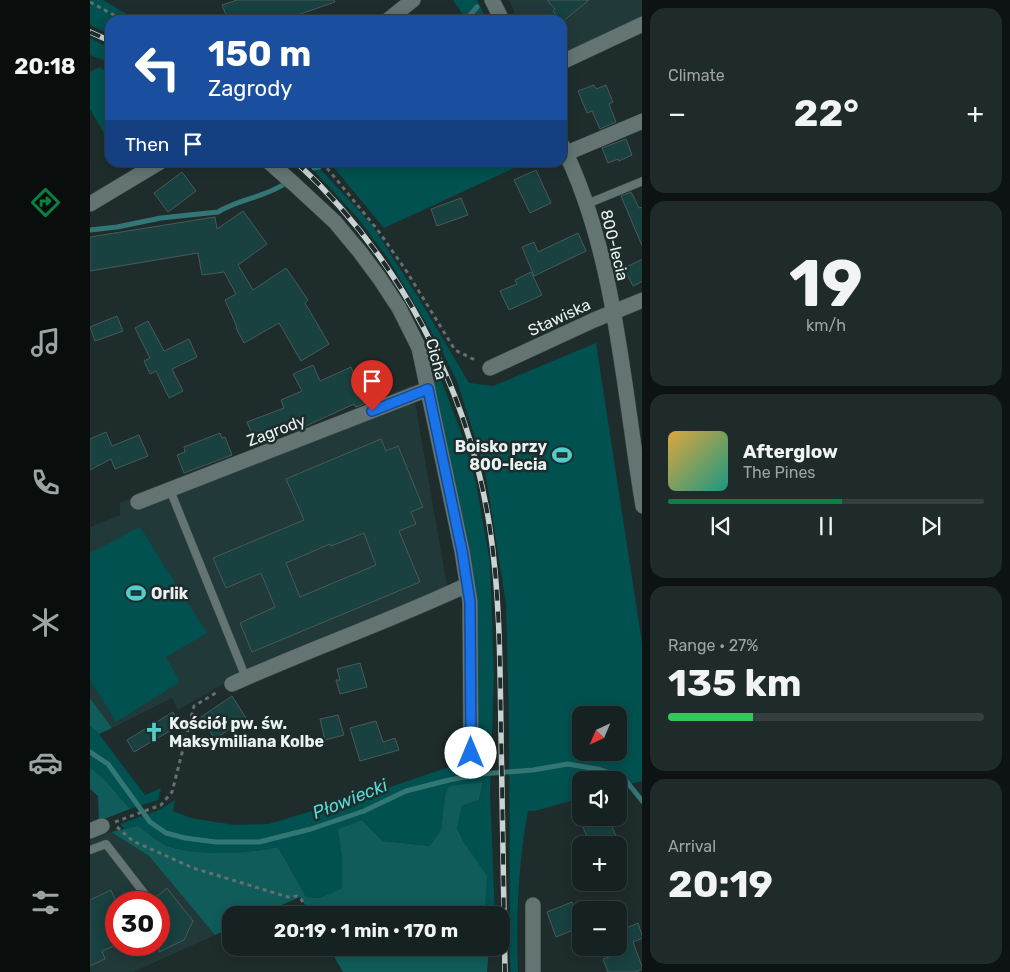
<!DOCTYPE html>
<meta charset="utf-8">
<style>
:root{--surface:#162221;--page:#1f2a2a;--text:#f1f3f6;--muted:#9ea4a5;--line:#353f3f;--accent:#0b8043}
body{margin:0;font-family:Rubik,sans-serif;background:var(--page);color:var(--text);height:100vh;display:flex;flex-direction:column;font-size:19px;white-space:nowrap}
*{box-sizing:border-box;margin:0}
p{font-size:16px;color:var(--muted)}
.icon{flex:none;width:28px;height:28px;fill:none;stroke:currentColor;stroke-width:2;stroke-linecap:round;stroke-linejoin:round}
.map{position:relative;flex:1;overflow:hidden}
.panel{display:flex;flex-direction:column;gap:8px;padding:8px;background:#0c1312;width:368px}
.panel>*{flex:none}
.banner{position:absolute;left:15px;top:15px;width:462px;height:152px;border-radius:15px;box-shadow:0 2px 12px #0003,0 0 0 1px var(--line);background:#1a4fa0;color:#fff;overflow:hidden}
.needle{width:32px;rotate:224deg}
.fabs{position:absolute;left:482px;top:706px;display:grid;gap:10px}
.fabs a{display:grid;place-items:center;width:55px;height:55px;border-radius:10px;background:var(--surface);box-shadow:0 2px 12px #0003,0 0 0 1px var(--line);font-size:25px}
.speed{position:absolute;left:15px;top:891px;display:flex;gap:10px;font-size:25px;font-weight:700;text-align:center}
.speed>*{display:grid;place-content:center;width:65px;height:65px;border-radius:50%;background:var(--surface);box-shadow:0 2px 12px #0003,0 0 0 1px var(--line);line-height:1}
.speed .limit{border:8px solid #d22;background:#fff;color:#111}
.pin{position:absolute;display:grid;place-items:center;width:42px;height:42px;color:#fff;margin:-51px -21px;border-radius:50% 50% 50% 0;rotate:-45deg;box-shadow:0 0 5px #0007}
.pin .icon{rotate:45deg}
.me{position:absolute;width:55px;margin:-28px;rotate:0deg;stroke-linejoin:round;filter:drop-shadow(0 0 4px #0008)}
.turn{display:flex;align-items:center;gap:18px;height:105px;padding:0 20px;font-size:22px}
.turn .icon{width:65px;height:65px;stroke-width:2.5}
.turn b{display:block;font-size:35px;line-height:42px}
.then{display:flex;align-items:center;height:48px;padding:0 20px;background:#0003;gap:10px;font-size:19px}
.big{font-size:38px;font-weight:700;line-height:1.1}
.panel .card{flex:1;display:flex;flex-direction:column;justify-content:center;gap:8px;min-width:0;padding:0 18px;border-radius:15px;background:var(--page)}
.panel .dial{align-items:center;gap:0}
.dial b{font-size:65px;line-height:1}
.song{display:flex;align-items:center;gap:15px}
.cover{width:60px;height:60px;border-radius:8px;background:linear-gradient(135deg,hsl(40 70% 55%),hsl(170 70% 35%))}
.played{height:5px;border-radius:2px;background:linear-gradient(90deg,var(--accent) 55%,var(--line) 55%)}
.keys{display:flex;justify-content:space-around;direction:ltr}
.heat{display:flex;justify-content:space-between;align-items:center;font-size:28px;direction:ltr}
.charge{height:8px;border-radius:4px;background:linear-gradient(90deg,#34c759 27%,var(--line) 0)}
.trip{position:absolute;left:132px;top:906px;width:288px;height:50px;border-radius:15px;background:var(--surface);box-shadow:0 2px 12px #0003,0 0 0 1px var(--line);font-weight:700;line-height:50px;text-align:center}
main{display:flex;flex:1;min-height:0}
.dock{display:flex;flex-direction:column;width:90px;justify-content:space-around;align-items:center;background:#090e0d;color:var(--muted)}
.dock .icon{width:35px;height:35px}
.dock .on{color:var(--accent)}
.dock b{font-size:22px;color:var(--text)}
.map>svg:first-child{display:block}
.built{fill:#213938;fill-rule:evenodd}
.green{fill:#00514f;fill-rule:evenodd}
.forest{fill:#105c5a}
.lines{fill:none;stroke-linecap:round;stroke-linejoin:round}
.stream{stroke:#327675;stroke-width:5}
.building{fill:#184140;stroke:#495959;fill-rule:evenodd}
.service-casing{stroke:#3d4a4a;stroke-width:9}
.minor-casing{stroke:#3d4a4a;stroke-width:16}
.path{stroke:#626f6e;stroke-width:3;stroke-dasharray:4 4;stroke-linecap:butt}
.service{stroke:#637473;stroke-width:8}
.minor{stroke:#637473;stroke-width:15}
.rail-casing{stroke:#c9d3d2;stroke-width:5.5}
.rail{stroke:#1e2d2c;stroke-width:4;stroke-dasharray:11;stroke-linecap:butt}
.route-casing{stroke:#114b97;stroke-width:12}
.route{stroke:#1a73e8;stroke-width:9}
.labels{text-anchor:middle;stroke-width:5;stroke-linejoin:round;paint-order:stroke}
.street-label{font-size:16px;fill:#e9f2f1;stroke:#1e2d2c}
.poi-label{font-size:16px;font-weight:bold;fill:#e9f2f1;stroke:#1e2d2c;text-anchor:start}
.water-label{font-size:18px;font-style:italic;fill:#55dbd8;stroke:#1e2d2c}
</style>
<main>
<nav class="dock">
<b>20:18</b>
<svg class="icon on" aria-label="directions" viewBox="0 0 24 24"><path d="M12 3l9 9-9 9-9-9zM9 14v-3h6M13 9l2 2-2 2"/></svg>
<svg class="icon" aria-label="music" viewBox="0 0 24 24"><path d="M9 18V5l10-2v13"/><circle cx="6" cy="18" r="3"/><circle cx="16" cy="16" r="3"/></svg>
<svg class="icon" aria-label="phone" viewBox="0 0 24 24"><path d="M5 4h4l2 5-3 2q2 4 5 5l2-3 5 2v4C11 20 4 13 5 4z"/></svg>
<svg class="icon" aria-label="climate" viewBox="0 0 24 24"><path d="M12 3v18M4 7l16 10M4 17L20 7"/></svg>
<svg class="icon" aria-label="car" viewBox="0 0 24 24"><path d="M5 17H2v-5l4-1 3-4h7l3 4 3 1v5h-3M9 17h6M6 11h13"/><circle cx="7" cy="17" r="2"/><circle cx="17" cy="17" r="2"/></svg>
<svg class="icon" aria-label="filters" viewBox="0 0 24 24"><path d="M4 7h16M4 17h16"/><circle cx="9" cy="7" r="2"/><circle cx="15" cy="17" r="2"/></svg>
</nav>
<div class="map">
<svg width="553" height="972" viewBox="0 0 553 972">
<rect width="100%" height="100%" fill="#1e2d2c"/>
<path class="built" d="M419,0H552V29L473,67L472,20H428Z
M322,385L357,586L163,667L88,710L82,698L22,728L0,698V537H1L0,527L30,515V503L247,418Z
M20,832L59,856L125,935L43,972H0V841ZM26,902H69V945H26Z"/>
<path class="green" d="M0,0H13L47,20H20V34L0,25Z
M363,0H387L397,20H376Z
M0,38L20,48V63L0,55Z
M10,67L20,74V144L0,109V72Z
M217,163H225L282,225L328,297L379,383L403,386L506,343L552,643V781L529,787V780H491V798L445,811H438C428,864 426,918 428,972H421L420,962L419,723L416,604L395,470L367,381L348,343L297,257L267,217ZM491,715H529V752H491Z
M240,163H435L294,228Z
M339,358L343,359L374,440L386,484L400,562L404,677L400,792L405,915H373L379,906L395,909L375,844L367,827L372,806L389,800L393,782L355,795L351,831L340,846L293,841L272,820L249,829L252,857V888L230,898L216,897L188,847C155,854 112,856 80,847C69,844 57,833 48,826L35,829L30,824L69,810L85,800L83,811L101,818L144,825L179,824L288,791L365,765L387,760V629Z
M50,527L117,633L76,657L90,682L26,722L0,680V553Z
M0,726L9,734L55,795L71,788L68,800L40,809L14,779L0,767Z"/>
<path class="forest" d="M0,698L22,728L9,734L0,726Z
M0,767L14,779L40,809L9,821L8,796L0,789Z
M393,782L389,800L372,806L367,828L375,844L397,876L395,909L379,906L373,915H221L210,897L169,915H141V928L125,935L59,856L21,832L48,826C57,832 69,844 80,847C112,856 155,854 188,847L216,897L230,898L252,888V857L248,829L272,820L293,841L340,846L351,830L355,795L359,786Z
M239,948H399L397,972H253Z"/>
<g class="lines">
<path class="stream" d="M382,20L380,15L387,7
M242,165L249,162
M224,168L229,167
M0,230L27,227L71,218L128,212C149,199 176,197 196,183
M0,752L18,764L60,822L76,833L95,838L126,842H169L221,829L274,811L316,791L359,780L391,774L443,770L478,764L507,769L533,777L553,802"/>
</g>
<path class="building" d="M147,0H244L245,2L193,20H138L132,5Z
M457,0H499L472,22L463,11L465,9Z
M504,85L506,89L516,85L523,102L519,104L526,122L510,129L502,111L497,113L488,91Z
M536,139L542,155L529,161L528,159L518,163L512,148Z
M446,170L461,203L440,213L424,180Z
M92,172L106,191L78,212L64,193Z
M541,192L549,208L553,207V248L531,196Z
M371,198L378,215L347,226L341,209Z
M153,211L177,244L148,265L163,290L196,268L218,300L215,303L239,344L211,361L189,323L154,343L146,328L147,327L135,300L146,294L134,272L112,275L108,253L0,271V237L125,217L127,229Z
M488,233L496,251L444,276L432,247L444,242L448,252Z
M553,259V281L543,286L534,268Z
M441,272L452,295L419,310L410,291L427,284L425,280Z
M27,316L33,331L5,341L0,327Z
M58,321L74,351L99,339L107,357L82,369L93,391L79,398L66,371L60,374L54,361L60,358L45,328Z
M223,365L230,381L261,367L264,374L269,372L274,382L281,380L289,398L266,407L264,404L205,431L203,426L165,441L157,422L194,408L191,400L212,391L203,374Z
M16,432L22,446L49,435L58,456L25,469L21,459L0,470V439Z
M130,433L132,438L135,437L142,455L94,473L87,455L95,452L94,447Z
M291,439L296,451L308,446L333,507L321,512L326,524L309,531L330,582L162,652L150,623L185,607L171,573L136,588L123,558L214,520L196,479ZM274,533L286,565L210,597L196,563L240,544L241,546Z
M270,663L277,687L250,694L246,680H250L247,669Z
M142,696L156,718L125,739L111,717Z
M83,712L90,725L44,752L37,740Z
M248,715L254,735L235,740L230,719Z
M286,721L293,742L305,738L309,750L270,761L260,728Z
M499,818H518L527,838L509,845H501L490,821Z
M77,888L103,921L94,940L69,952V934L73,932L80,917L65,898Z
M21,890L26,902V945L12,951L15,959L0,966V900Z
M482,902L485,909L491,907V927L466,937L457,912Z
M548,923L553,938L543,942L553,969L545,972H518L513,959L533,952L529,942V931Z"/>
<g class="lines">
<defs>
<path id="service" d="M497,204L553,181
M80,490L156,678
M0,850L16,844L54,893"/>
<path id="minor" d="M402,0L412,20
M298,20L323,0
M472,62L553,24
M472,145C526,253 533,388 553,506
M477,153L553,121
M179,162L204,184L245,222L270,252L290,279L309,308L329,348L372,551L380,602L381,753L371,757
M0,204L70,162
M400,368L504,320L553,300
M48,502L338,389
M142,684C220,649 300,621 377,585
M0,831L12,826
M443,972V905"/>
</defs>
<use href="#service" class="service-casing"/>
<use href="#minor" class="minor-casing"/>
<path class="path" d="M0,2L33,20
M232,162L287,229L317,272L365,350L387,361
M25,822L71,805L82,792L104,706L129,691
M27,827L43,841L103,868L198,897L207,896L211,899L220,915"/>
<use href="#service" class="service"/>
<use href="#minor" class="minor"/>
<defs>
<path id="rail" d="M0,32L20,41
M206,162C310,258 379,389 400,529C410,596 410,665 411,733C413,812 413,892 415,972"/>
</defs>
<use href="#rail" class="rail-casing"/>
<use href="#rail" class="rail"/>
</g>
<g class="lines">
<defs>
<path id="route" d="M282,411L338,389L372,551L380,602L381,753"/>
</defs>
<use href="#route" class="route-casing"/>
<use href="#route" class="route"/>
</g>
<defs>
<symbol id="stadium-bare" viewBox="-9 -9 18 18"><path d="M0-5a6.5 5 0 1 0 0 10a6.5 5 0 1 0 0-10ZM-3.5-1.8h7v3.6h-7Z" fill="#53cdca" stroke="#1e2d2c" stroke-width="2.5" paint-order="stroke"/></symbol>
<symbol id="church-bare" viewBox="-9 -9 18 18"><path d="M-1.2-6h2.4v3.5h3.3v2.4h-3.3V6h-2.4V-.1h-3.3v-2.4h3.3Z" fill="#53cdca" stroke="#1e2d2c" stroke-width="2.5" paint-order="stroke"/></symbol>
</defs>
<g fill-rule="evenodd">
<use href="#stadium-bare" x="458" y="441" width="28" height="28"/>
<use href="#stadium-bare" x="32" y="579" width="28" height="28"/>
<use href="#church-bare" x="50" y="718" width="28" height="28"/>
</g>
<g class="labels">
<g class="street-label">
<text transform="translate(525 245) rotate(76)" y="6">800-lecia</text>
<text transform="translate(469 317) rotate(-25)" y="6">Stawiska</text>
<text transform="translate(347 359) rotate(75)" y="6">Cicha</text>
<text transform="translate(186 430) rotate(-21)" y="6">Zagrody</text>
</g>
<g class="poi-label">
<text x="457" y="452" text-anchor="end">Boisko przy<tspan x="457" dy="18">800-lecia</tspan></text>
<text x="61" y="599">Orlik</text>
<text x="79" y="729">Kościół pw. św.<tspan x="79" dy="18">Maksymiliana Kolbe</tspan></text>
</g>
<g class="water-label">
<text transform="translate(260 799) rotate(-22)" y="6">Płowiecki</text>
</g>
</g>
</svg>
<div class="fabs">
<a><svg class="needle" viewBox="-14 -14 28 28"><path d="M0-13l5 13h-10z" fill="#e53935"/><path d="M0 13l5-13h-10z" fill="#9ea4a5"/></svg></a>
<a><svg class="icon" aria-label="sound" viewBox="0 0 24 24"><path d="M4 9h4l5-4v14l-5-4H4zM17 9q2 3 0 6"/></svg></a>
<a>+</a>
<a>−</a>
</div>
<div class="speed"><div class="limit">30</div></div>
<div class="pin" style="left:282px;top:411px;background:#d93025"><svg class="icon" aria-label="arrive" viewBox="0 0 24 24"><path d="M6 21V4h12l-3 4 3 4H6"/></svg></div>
<svg class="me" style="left:381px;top:753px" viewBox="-20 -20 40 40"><circle r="19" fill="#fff"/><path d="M0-13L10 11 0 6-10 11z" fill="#1a73e8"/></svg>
<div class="trip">20:19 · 1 min · 170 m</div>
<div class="banner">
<div class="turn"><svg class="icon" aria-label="left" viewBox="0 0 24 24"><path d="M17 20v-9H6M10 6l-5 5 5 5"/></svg><div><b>150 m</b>Zagrody</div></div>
<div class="then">Then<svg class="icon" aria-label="arrive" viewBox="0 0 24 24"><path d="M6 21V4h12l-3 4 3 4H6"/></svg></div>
</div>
</div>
<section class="panel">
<div class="card"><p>Climate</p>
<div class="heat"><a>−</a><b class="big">22°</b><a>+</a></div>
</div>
<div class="card dial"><b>19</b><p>km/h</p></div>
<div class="card">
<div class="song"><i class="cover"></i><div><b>Afterglow</b><p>The Pines</p></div></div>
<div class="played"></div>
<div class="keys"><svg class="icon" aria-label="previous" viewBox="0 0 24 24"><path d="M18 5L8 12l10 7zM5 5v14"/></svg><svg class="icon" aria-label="pause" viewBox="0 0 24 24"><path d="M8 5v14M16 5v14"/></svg><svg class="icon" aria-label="next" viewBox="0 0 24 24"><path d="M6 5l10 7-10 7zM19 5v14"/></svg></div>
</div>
<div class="card"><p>Range · 27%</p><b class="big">135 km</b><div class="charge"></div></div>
<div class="card"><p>Arrival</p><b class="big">20:19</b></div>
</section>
</main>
